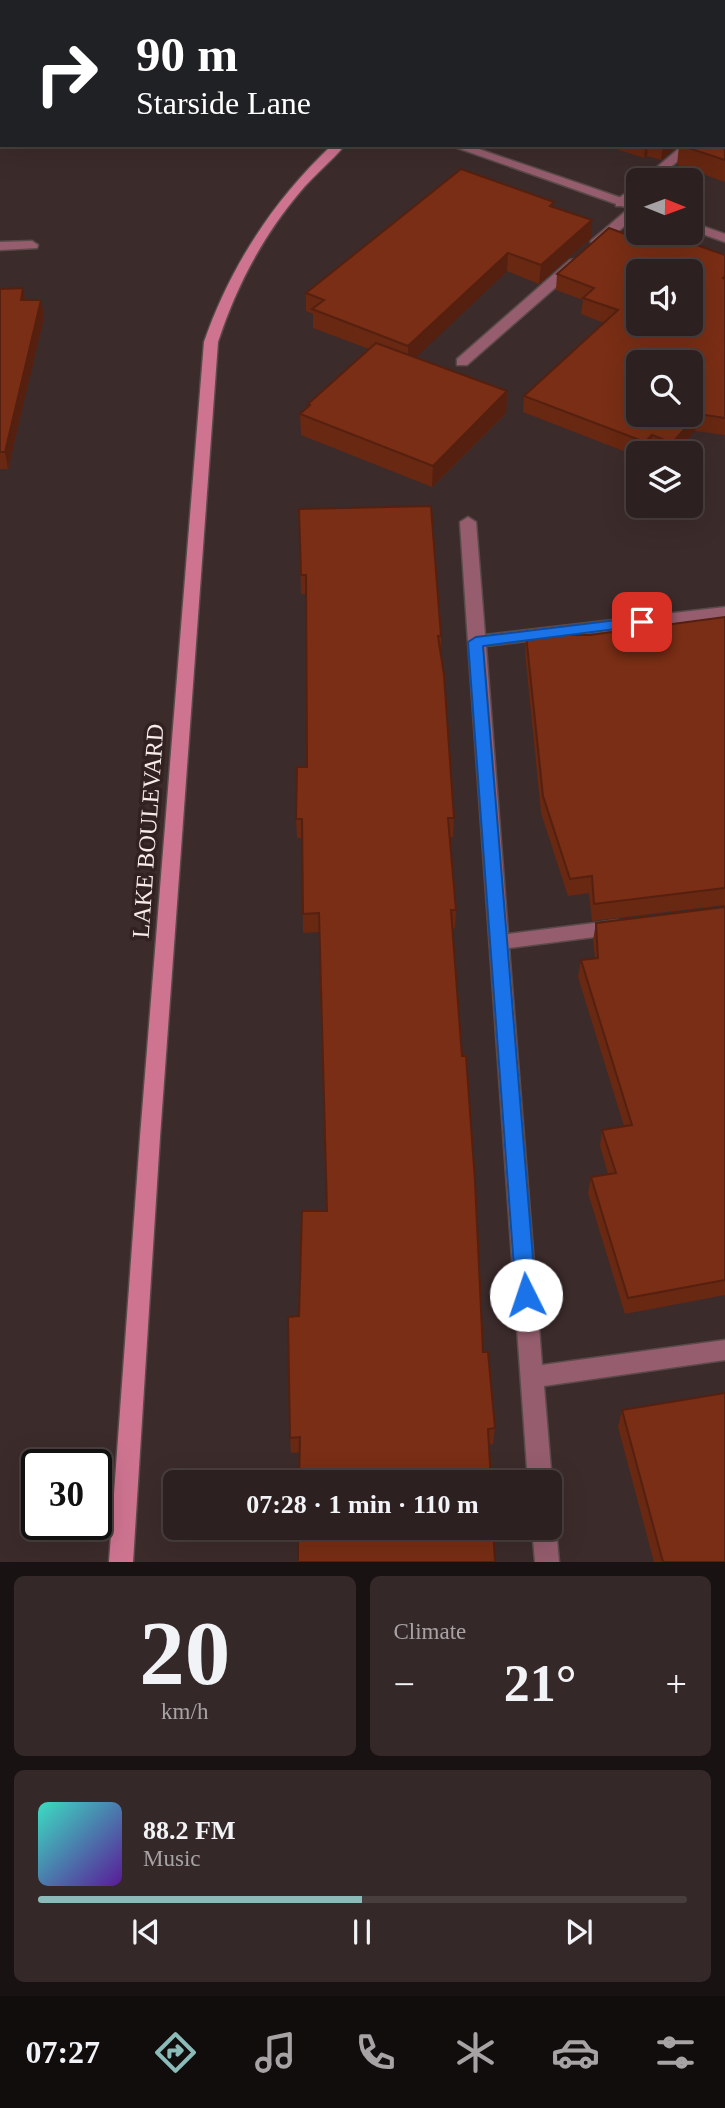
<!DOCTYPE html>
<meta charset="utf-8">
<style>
:root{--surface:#2d2020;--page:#352829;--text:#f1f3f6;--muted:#a7a3a5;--line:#483e3e;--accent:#8bbbb9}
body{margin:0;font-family:"Times New Roman",serif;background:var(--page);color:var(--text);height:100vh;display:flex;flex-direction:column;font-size:26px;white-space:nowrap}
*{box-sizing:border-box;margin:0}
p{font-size:23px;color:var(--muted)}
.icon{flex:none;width:38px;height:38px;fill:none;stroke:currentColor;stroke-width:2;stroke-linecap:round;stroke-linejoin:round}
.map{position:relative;height:1562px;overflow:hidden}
.side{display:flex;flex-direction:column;gap:14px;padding:14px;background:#191212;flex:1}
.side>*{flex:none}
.hud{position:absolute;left:0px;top:0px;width:726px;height:147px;box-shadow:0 7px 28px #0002,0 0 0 2px var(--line);background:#202124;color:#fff;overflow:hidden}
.needle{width:46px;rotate:91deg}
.buttons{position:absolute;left:626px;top:168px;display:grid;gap:14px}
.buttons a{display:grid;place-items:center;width:77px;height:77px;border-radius:10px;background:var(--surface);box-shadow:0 7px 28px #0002,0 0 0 2px var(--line);font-size:35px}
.speed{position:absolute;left:21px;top:1449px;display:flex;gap:14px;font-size:35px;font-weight:700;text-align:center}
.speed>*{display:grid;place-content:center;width:91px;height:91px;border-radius:50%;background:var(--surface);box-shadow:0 7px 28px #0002,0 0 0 2px var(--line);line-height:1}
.speed .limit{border:4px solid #111;border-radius:10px;background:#fff;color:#111}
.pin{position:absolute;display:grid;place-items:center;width:60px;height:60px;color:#fff;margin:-30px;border-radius:14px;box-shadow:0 4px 10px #0006}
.me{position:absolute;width:77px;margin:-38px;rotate:356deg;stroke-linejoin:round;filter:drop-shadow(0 0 5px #0008)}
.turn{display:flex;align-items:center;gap:24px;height:147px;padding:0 21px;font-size:32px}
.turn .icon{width:91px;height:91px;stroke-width:2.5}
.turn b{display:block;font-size:49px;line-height:60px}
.big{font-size:52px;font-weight:700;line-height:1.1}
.side .widget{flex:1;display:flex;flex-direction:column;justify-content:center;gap:10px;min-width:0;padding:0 24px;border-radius:10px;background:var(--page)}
.side .dial{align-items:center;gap:0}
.dial b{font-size:91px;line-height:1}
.song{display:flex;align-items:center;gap:21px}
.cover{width:84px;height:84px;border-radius:10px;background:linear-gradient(135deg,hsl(170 70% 55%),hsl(270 70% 35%))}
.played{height:7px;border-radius:4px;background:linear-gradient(90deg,var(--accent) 50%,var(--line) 50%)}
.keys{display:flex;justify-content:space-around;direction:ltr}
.heat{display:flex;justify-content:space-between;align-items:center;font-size:38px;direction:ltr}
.side .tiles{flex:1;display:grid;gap:14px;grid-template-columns:1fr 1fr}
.widget:last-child{grid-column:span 2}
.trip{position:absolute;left:163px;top:1470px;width:399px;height:70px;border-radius:10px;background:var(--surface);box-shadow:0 7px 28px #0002,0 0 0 2px var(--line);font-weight:700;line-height:70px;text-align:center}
.tab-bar{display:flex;height:112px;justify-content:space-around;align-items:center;background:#120d0d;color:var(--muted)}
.tab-bar .icon{width:49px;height:49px}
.tab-bar .active{color:var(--accent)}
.tab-bar b{font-size:32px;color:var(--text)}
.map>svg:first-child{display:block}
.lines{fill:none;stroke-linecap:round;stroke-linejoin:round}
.minor-casing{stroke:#5a4a4a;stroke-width:3}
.tertiary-casing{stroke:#5a4a4a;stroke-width:3}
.secondary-casing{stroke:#5a4a4a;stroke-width:3}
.minor{fill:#955d6e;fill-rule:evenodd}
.tertiary{fill:#955d6e;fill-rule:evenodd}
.secondary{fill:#ce7491;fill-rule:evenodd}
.wall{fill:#682812}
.shaded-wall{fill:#55200f}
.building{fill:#792e15;stroke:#55200f;stroke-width:2;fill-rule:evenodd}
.route{fill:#1a73e8;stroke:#114b97;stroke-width:2}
.labels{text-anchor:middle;stroke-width:7;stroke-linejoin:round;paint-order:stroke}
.street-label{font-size:24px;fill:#f7ebea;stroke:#322121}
</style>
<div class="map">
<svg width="725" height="1562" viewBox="0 0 725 1562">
<rect width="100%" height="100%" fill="#3c2b2b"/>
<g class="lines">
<defs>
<path id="minor" d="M195,0H208L194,2Z
M0,28H2V34H0Z
M683,145H697L655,180H642Z
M639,184V194L624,206H616V200Z
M639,203V213L601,247H591V241L634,204Z
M32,241L38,245L37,248L0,250V242Z
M575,259L582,263L580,266L467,365H457V359L570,260Z
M468,517L476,522L485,635L725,607V617L486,646L508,934L618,920L625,922L627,927L625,932L618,934L509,948L542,1365L725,1340V1360L544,1386L552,1482L550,1487V1482H528L468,642L460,522Z
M550,1518L556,1528L559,1562H535L532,1528H550Z"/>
<path id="tertiary" d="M449,145H467L639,204V212Z
M691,222L725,234V242L691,230Z"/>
<path id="secondary" d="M620,0H636L619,2Z
M332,145H345C331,162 314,175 300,192C262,237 236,287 218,342L160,1137L133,1562H109L140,1137L204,342C231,265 273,201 332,145Z"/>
</defs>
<use href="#minor" class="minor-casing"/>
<use href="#tertiary" class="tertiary-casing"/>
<use href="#secondary" class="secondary-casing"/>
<use href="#minor" class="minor"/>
<use href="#tertiary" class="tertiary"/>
<use href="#secondary" class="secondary"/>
</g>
<path class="wall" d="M80,0H103L99,2H84Z
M725,91V182L677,165L679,145H724Z
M604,145H679L661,160L647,156L644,158Z
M553,207L591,238L539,284L507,271L415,357L507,391L506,413L432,487L301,435L300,414L308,407V404L369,349L313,328V314L306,311V293Z
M639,239L725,255V435L695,431L675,453H654L650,452L648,453H639V457L523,412L524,396L604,323L581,314L583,300L556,290L557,274Z
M23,288L25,300H41L44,317L8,469H0V289Z
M299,509L441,636V654L454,818L453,837H450L456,910L455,928L452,929L483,1352L495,1428L493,1444L291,1453L290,1438L299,1316L327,1211L320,932L303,933L302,838H297L296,819L307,767L306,594H301Z
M725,617V905L592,921L589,893L568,896L541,813L525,652L526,635H590Z
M725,907V1295L625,1314L588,1193L591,1177L608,1174L600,1146L602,1130L624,1126L578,977L581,960L595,958L593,940L596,923Z
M622,1410L725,1562H654L618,1427Z"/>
<path class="shaded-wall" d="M92,0H103L99,2H92Z
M381,0H393V2H378Z
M398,0H422L418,2H398Z
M645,145H648L647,156L644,158Z
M663,145H679L661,160Z
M592,220L591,238L539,284L541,265Z
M508,253L507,271L408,365V346Z
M23,288L26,305L21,300Z
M41,300L44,317L8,469L5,452Z
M507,391L506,413L432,487L433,466Z
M698,414L695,431L675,453H670L672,443Z
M652,435L650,452L648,453H644L645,442Z"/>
<path class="building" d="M265,0H381L378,2H265L267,1Z
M724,21H725L724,73Z
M724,102L725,160L679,145H724Z
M461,169L554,202L550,206L592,220L541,265L508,253L408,346L312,309L324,300L306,293Z
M609,228L639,239L646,233H662L725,255V276L723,278L725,279V418L698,414L672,443L652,435L645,442L524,396L618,310L583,298L594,288L557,274ZM639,271H691V324H639ZM639,362H691V415H639Z
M23,288L21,300H41L5,452H0V289Z
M376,343L507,391L433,466L300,414L310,405L308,404Z
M431,506L441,636H438L444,675L454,818H448L456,910H451L462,1056H466L475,1181L483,1352H488L495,1428L488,1429L491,1482H299L300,1437L290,1438L288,1317L299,1316L302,1211H327L319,913L303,914L302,819H296L297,767H307L306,575H301L299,509Z
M725,617V888L594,904L592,876L570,879L543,796L526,635H590Z
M725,907V1280L628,1298L591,1177L616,1173L602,1130L632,1125L581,960L598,958L596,923Z
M725,1393V1562H663L622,1410Z
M298,1528H493L495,1562H298Z"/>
<path class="route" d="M642,617L647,618L649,622L647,625L483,646L536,1295L533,1302L526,1304L519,1302L516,1295L468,642L476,637Z"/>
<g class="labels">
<g class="street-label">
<text transform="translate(148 831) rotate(-86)" y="8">LAKE BOULEVARD</text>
</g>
</g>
</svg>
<div class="buttons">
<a><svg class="needle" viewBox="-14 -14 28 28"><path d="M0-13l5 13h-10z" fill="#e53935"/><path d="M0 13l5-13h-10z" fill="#a7a3a5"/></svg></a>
<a><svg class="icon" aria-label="sound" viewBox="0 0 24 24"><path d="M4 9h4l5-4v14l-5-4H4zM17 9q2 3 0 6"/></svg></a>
<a><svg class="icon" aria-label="search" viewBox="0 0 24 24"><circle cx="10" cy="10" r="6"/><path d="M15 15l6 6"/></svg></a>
<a><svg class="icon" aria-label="layers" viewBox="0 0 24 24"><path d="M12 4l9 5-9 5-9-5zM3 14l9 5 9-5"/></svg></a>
</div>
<div class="speed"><div class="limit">30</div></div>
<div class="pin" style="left:642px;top:622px;background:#d93025"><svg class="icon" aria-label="arrive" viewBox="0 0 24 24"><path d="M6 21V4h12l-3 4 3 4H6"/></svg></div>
<svg class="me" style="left:526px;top:1295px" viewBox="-20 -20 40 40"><circle r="19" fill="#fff"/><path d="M0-13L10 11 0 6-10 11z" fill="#1a73e8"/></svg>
<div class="trip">07:28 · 1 min · 110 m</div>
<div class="hud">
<div class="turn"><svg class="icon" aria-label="right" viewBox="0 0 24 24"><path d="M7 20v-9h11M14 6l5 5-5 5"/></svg><div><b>90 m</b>Starside Lane</div></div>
</div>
</div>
<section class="side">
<div class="tiles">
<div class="widget dial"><b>20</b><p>km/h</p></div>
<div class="widget"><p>Climate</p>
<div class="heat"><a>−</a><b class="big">21°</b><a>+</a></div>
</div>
<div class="widget">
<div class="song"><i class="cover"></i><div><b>88.2 FM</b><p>Music</p></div></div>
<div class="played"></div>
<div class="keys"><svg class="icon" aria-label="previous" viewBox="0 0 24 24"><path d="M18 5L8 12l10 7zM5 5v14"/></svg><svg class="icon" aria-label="pause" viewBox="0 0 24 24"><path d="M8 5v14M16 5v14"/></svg><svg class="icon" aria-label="next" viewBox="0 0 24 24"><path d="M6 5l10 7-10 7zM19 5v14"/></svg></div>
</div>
</div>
</section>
<nav class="tab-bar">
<b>07:27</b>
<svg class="icon active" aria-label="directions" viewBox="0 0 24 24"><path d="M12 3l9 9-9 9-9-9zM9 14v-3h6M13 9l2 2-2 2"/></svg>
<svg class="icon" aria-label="music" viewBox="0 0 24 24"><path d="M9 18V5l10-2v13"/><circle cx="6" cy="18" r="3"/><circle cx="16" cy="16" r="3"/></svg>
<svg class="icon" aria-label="phone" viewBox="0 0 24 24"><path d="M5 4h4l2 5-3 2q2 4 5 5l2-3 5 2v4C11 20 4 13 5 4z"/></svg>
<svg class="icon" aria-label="climate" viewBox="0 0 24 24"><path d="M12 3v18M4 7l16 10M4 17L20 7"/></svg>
<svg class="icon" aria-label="car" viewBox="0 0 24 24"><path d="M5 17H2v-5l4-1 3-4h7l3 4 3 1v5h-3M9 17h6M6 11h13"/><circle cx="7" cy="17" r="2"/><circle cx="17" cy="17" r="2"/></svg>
<svg class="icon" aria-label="filters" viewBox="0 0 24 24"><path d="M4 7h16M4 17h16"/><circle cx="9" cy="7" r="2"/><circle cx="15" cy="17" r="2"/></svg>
</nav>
